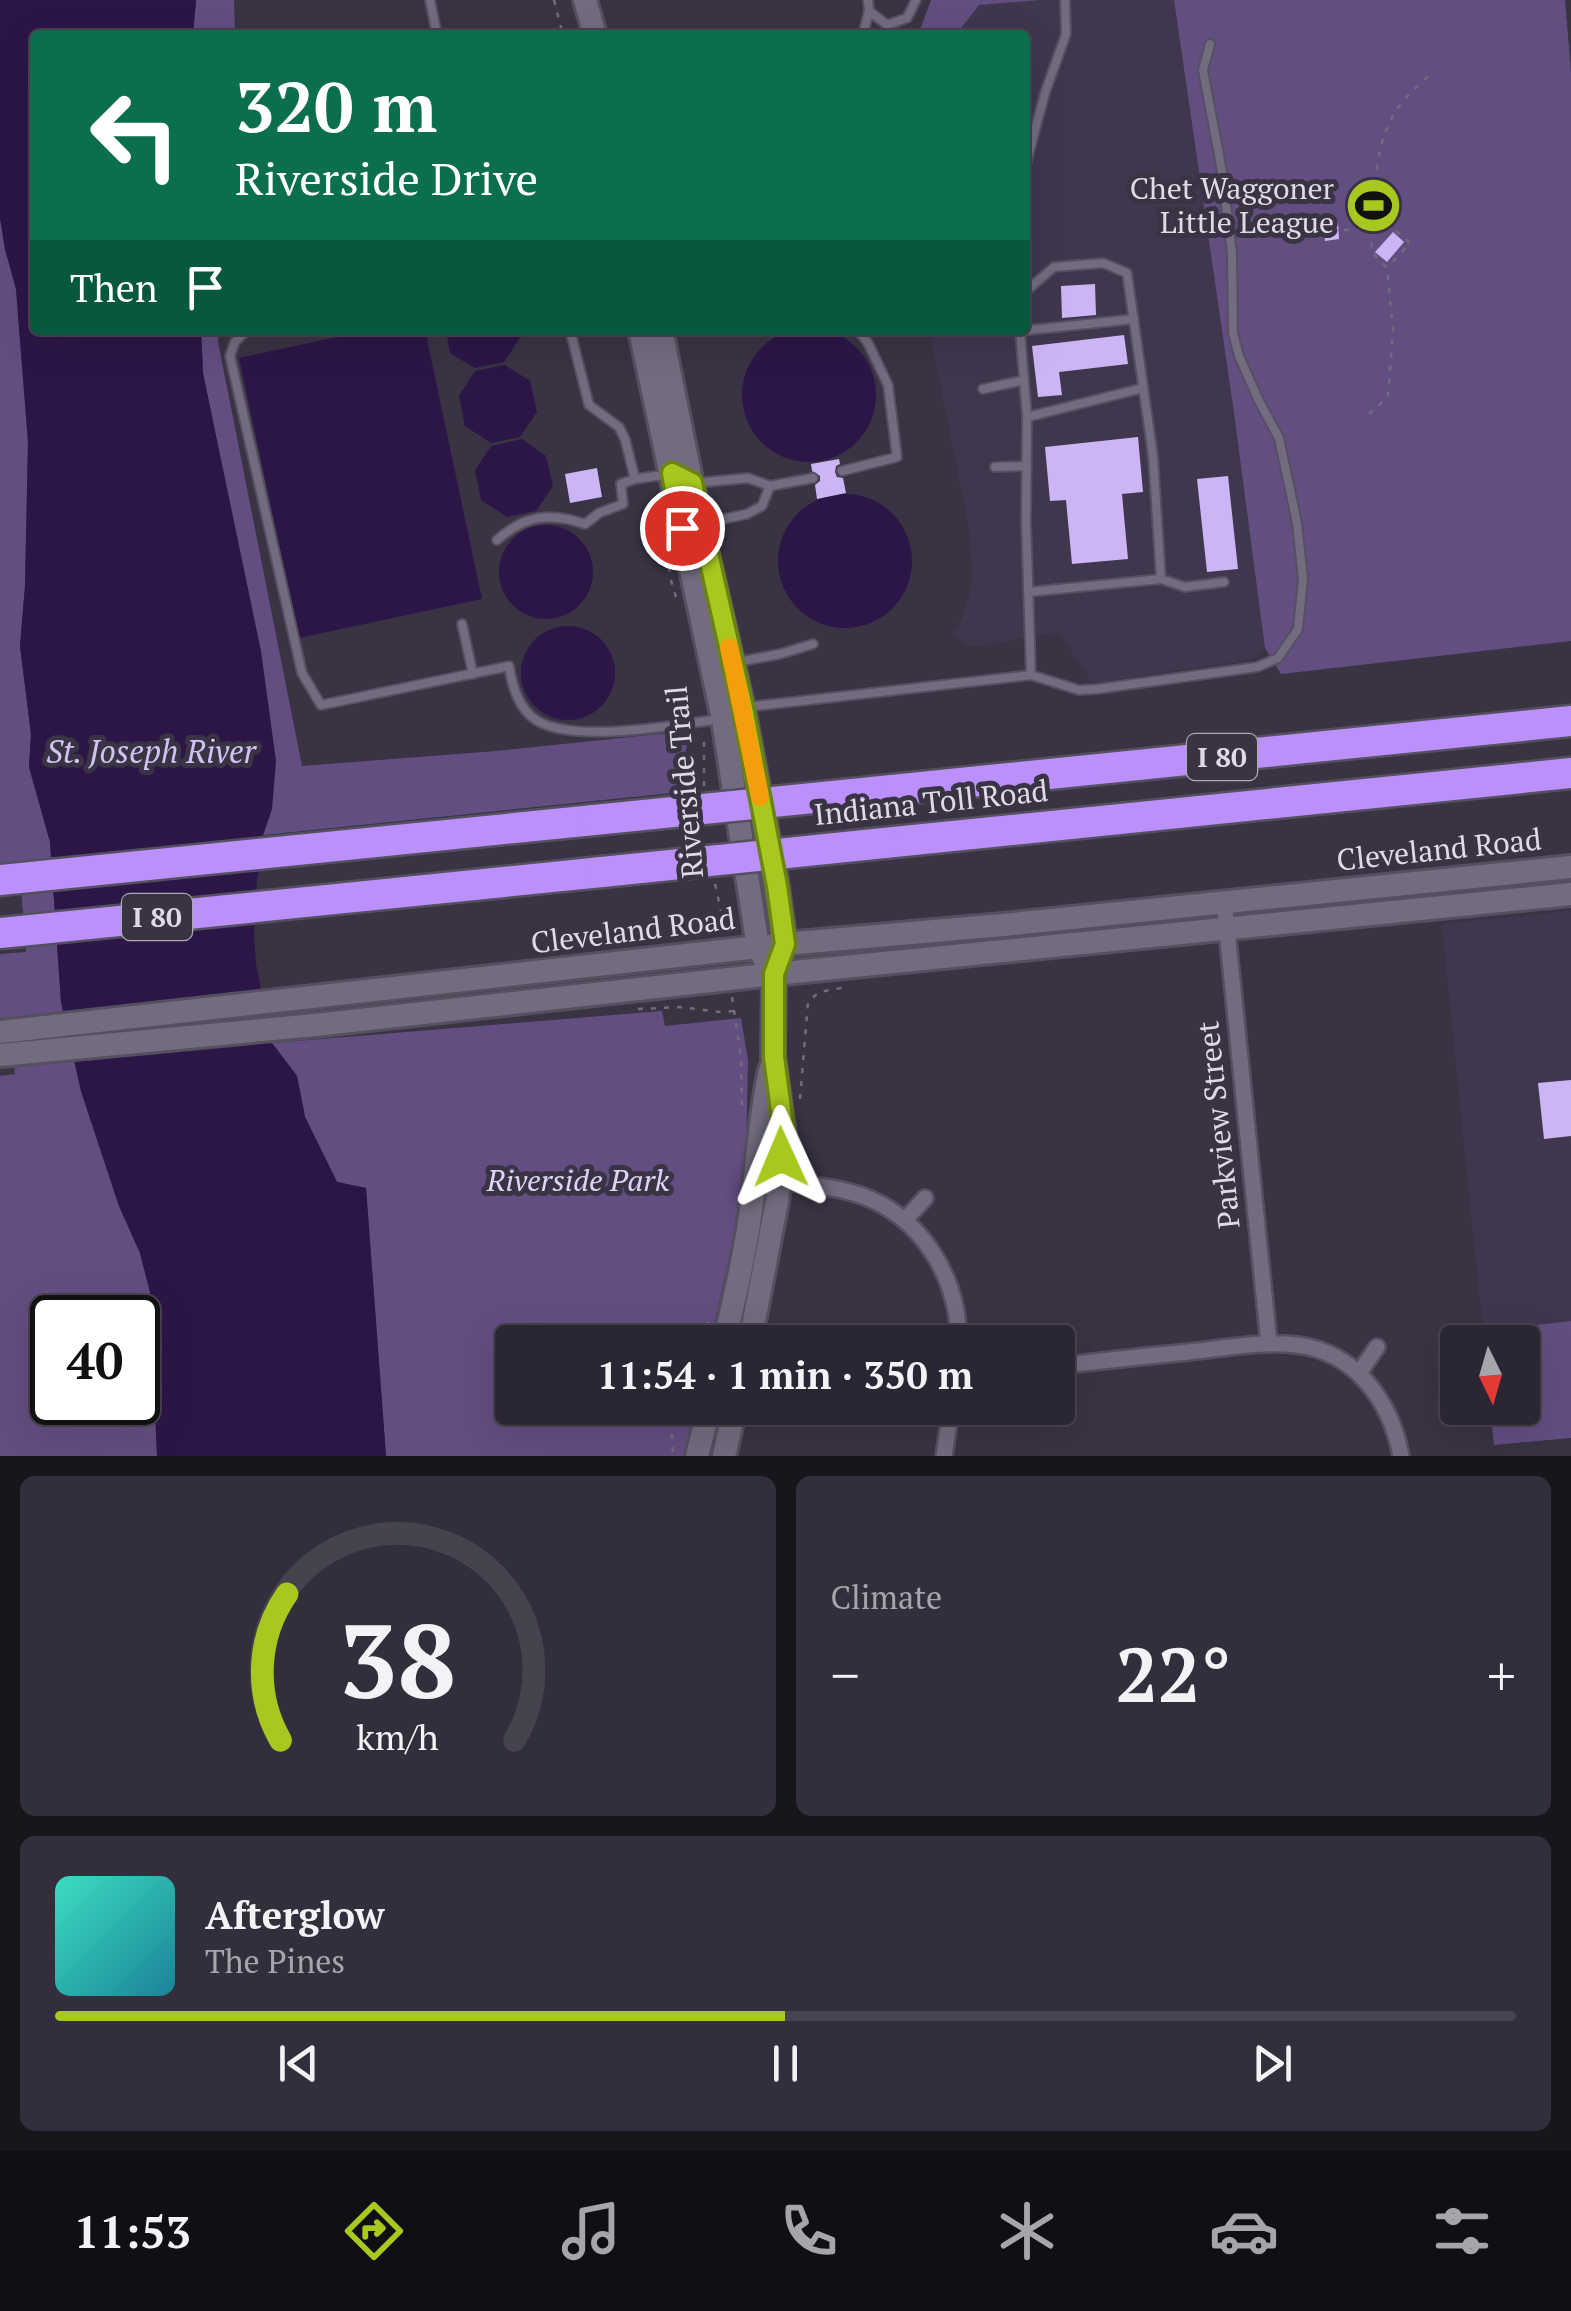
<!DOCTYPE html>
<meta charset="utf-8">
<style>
:root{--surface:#2b2633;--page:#332e3b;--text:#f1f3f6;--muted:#a6a5ac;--line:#47434e;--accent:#a7c81f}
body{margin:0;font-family:"PT Serif",serif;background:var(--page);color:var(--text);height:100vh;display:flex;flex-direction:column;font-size:38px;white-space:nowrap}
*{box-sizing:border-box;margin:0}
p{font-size:32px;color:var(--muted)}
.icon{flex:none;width:55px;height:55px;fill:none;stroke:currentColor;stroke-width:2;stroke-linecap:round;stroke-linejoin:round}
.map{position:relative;height:1456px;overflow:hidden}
.sheet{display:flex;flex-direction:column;gap:20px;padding:20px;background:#18151c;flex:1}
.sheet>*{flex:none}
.hud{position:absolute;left:30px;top:30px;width:1000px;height:305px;border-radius:10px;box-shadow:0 10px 40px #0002,0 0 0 2px var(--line);background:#0b6e4f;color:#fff;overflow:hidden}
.needle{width:65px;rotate:175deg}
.buttons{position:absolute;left:1440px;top:1325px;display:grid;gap:20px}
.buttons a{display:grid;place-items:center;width:100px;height:100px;border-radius:10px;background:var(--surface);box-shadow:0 10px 40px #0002,0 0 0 2px var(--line);font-size:50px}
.speed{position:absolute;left:30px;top:1295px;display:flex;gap:20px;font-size:50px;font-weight:700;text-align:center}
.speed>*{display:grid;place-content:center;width:130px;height:130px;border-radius:50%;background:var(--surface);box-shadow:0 10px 40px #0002,0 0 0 2px var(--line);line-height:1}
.speed .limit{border:5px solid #111;border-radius:15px;background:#fff;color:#111}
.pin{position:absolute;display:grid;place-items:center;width:85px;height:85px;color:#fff;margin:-42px;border:5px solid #fff;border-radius:50%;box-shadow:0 2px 10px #0007}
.me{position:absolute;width:110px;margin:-55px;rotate:359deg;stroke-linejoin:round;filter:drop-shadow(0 0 8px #0008)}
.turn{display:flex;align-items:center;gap:35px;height:210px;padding:0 40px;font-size:45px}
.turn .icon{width:130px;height:130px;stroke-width:2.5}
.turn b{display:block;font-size:70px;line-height:85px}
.then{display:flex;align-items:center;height:95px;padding:0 40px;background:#0003;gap:20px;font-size:38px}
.big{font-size:75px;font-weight:700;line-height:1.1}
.sheet .card{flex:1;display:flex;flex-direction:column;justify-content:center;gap:15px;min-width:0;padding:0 35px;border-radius:15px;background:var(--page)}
.sheet .dial{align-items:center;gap:0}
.dial svg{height:260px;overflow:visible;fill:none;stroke:var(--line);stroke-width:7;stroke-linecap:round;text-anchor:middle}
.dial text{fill:var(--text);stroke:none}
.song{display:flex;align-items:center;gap:30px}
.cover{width:120px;height:120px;border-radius:15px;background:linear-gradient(135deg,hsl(170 70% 55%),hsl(190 70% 35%))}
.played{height:10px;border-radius:5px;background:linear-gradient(90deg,var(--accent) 50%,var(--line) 50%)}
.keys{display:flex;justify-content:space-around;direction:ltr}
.heat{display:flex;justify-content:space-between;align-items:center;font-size:55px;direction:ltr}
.sheet .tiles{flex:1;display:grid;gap:20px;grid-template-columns:1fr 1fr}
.card:last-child{grid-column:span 2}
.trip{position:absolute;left:495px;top:1325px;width:580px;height:100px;border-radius:10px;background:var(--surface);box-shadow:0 10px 40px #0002,0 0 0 2px var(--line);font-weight:700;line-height:100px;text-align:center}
.tab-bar{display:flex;height:160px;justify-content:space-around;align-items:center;background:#110f14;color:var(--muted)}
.tab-bar .icon{width:70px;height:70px}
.tab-bar .on{color:var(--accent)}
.tab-bar b{font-size:45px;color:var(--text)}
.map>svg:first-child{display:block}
.built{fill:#40374f}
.green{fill:#624e81;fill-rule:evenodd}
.water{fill:#2c1648}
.building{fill:#ccb5f4}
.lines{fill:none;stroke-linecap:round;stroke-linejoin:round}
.lane-casing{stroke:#55505f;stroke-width:12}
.street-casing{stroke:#55505f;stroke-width:20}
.secondary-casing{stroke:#55505f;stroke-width:28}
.highway-casing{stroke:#55505f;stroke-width:35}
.path{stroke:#726c7b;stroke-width:2.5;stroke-dasharray:5 8;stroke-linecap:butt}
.lane{stroke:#736c80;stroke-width:8}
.street{stroke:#736c80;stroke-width:15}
.secondary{stroke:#736c80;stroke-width:22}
.highway{stroke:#bb90fb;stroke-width:30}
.highway-bridge-casing{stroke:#55505f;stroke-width:35;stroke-linecap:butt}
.highway-bridge{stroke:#bb90fb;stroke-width:30}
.route-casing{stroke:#6d8214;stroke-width:25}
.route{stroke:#a7c81f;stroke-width:18}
.slow{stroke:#f59e0b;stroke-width:18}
.labels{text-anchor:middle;stroke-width:10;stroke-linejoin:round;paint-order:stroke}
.shield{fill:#393344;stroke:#ada9b5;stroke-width:2.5}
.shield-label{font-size:28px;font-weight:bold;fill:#dfdbe6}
.poi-label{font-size:30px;fill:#dfdbe6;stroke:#393344;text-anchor:end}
.street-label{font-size:30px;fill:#dfdbe6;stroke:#393344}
.park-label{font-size:30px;font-style:italic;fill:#dfd3f5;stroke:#393344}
.water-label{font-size:32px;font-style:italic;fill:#d3c1f4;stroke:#393344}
</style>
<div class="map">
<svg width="1571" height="1456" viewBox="0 0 1571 1456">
<rect width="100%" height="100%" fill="#393344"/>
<path class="built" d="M959,0H1174L1234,413L1265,648L1256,659L1092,683L1059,632L973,647L952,636L963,617L971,588L972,567L968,521L929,330H1025V35H948Z
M1571,911V1321L1483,1331L1442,924Z"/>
<path class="green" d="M196,0H234L235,35H193Z
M931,0H1040L979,5L961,28V35H918Z
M1174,0H1565L1571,72V641L1281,674L1265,648L1234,413Z
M0,218L5,249L16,289L28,442L25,586L20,646L31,734L29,767L50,842L61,1002L81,1091L119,1206L140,1253L150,1292L157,1456H0V1076L15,1074L9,1019H0V954L26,952L19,863L0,864ZM52,1318H138V1402H52Z
M201,330H218V342L302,766L496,751L688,731L682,792L263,835L272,808L229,504L203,373Z
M662,1011L665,1026L741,1018L748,1060L746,1157L730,1253L710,1342H512V1408H695L684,1456H386L366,1188L337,1182L305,1117L297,1076L272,1043Z
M1571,1321V1438L1494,1445L1490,1408H1522V1342H1484L1483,1331Z"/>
<path class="water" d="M0,0H196L193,35H35V330H201L203,373L261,651L276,761L272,809L263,835L257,880L254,932L256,964L272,1043L297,1076L305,1117L337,1182L366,1188L386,1456H157L150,1292L140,1253L119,1206L81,1091L61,1002L50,842L29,767L31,734L20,646L25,586L28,442L16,289L5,249L0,218Z
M742 395a67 67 0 1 1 134 0a67 67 0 1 1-134 0Z
M370,330H425L482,599L299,638L239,358Z
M446,330H520L521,336L504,362L475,368L450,353Z
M505,365L530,381L537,412L520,437L491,443L465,426L459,396L475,371Z
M522,439L546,456L553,486L536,511L507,517L481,500L475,470L491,446Z
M778 561a67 67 0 1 1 134 0a67 67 0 1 1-134 0Z
M499 572a47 47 0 1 1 94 0a47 47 0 1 1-94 0Z
M521 673a47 47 0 1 1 94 0a47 47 0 1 1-94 0Z"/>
<path class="building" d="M1338,222L1339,239L1325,241L1323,223Z
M1393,232L1404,242L1387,262L1375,252Z
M1095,284L1096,315L1062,318L1061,286Z
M1124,335L1128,364L1059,372L1062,395L1038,397L1032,346Z
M1138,437L1143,492L1122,494L1128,559L1072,564L1066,500L1050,501L1045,447Z
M839,459L840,464L836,466L835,472L837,477L843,478L846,493L817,499L815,485L820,481V476L812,471L811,464Z
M597,468L602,497L570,503L565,474Z
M1228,476L1238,569L1207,572L1197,479Z
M1571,1080V1136L1544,1139L1538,1083Z"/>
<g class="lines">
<defs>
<path id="lane" d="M430,0L437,35
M869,11L887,25L907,18L916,0
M863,35L869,11L868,0
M1025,168L1045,93L1066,34L1065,0
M1025,292L1054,267L1103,263L1127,273L1153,456L1161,579L1028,592
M247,330L235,342L230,356L302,673L321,705L509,666C512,686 518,708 536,720C573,744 676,725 720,719
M1020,330L1027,417
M1020,331L1134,319
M983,389L1024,380
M995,467L1027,466
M842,471L897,457L888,385L868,343L858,330
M635,479L670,474
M696,483L748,478L770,486L762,506L747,514L705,523
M770,486L813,478
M497,540C525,515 550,512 585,524L599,513L623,504L621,484L635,479L625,439L619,427L589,405L570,330
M1161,579L1185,587L1224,582
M462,624L473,674
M737,662L780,654L813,644
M1031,675L1026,522L1027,417L1143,388
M746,707L1031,675L1079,690L1097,689L1257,667L1278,658L1298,629L1303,579L1297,523L1279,438L1259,401L1239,356L1233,333L1232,253L1221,166L1203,70L1210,44"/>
<path id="street" d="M1224,901L1269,1344
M774,1181C802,1184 832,1186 860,1195C923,1217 958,1278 959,1342
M905,1220L925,1198
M1058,1366C1101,1361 1145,1356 1189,1352C1225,1348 1261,1341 1297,1345C1356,1352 1391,1402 1401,1456
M1359,1373L1377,1347
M944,1456L951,1408"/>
<path id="secondary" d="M585,0L595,35
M640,330L723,719L758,947L764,958
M661,330L700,524L743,708L777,886L785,944L774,974L773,1057L784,1133L777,1201L750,1342
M0,1032L785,944L1003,925L1571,867
M0,1055L315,1025L774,974L1571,894
M724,1342C736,1294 747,1245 753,1195C758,1153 761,1111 770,1070
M697,1456L709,1408
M724,1456L735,1408"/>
<path id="highway" d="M872,792L1571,721
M884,843L1571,773
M0,880L594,820
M0,933L602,872"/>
</defs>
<use href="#lane" class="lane-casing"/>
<use href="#street" class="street-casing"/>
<use href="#secondary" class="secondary-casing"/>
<use href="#highway" class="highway-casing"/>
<path class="path" d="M554,0L563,35
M1376,214L1410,243L1388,267
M1344,230L1371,228
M1369,414L1388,397L1393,331L1387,268L1371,251C1375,206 1371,152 1395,112C1405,97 1419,84 1433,72
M668,554L670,577L678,604
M704,786V735
M715,884L725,929
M732,997L741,1057L742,1113
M638,1009L680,1007L720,1012L734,1011
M800,1099L808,1002L819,992L847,987
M689,1342L709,1322
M654,1408L659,1417L671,1422
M671,1408L673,1456"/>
<use href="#lane" class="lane"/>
<use href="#street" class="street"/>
<use href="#secondary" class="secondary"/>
<use href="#highway" class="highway"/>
<defs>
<path id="highway-bridge" d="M594,820L872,792
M602,872L884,843"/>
</defs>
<use href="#highway-bridge" class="highway-bridge-casing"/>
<use href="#highway-bridge" class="highway-bridge"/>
</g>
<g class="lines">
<defs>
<path id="route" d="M682,528L672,473L692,483L743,708L777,886L785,944L774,974V1057L784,1133L781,1157"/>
</defs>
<use href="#route" class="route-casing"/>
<use href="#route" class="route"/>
<path class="slow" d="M729,647L760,797"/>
</g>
<defs>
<symbol id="stadium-disc" viewBox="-11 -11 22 22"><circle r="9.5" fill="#a7c81f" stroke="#393344"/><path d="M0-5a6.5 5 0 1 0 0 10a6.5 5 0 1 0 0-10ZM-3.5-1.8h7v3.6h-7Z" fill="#111"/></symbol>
</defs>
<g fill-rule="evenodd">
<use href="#stadium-disc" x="1342" y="174" width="63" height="63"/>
</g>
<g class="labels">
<g class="shield">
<rect x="1187" y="734" width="70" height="46" rx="8"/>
<rect x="122" y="894" width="70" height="46" rx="8"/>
</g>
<g class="shield-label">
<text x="1222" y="767">I 80</text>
<text x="157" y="927">I 80</text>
</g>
<g class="poi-label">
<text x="1334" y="199">Chet Waggoner<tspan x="1334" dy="34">Little League</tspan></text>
</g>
<g class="street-label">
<text transform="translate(685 782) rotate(-95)" y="10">Riverside Trail</text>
<text transform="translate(931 803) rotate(-6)" y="10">Indiana Toll Road</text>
<text transform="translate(1439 850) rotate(-6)" y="10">Cleveland Road</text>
<text transform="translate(633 931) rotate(-7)" y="10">Cleveland Road</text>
<text transform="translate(1219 1125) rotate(-96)" y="10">Parkview Street</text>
</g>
<g class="park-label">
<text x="578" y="1191">Riverside Park</text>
</g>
<g class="water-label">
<text x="151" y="763">St. Joseph River</text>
</g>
</g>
</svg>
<div class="buttons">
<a><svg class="needle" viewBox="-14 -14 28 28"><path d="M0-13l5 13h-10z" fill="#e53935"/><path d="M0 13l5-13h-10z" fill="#a6a5ac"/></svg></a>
</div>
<div class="speed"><div class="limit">40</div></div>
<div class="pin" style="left:682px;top:528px;background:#d93025"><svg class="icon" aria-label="arrive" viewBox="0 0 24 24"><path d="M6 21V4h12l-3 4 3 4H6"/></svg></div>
<svg class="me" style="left:781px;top:1157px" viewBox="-20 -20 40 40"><path d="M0-17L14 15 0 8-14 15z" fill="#a7c81f" stroke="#fff" stroke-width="4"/></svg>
<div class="trip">11:54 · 1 min · 350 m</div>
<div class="hud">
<div class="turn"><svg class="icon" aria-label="left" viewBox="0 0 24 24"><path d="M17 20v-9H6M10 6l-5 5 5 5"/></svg><div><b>320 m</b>Riverside Drive</div></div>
<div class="then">Then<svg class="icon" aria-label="arrive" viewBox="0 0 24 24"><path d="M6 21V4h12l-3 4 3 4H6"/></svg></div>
</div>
</div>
<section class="sheet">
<div class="tiles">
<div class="card dial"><svg viewBox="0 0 100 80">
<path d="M14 69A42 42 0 1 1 86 69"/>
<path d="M14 69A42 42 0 0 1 16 24" stroke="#a7c81f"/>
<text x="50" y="56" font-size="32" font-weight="700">38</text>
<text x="50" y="72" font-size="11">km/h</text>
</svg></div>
<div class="card"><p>Climate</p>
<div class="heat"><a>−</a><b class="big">22°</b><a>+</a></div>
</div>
<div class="card">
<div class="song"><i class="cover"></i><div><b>Afterglow</b><p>The Pines</p></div></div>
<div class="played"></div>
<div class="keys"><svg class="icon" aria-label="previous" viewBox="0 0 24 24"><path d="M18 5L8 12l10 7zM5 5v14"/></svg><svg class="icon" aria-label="pause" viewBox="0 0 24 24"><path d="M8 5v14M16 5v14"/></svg><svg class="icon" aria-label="next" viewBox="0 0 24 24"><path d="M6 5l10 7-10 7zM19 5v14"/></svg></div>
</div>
</div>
</section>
<nav class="tab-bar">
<b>11:53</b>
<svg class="icon on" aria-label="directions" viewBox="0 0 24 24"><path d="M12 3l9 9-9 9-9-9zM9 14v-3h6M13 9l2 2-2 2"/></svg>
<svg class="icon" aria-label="music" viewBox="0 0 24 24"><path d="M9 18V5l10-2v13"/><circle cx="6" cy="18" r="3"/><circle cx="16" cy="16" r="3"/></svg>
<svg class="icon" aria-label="phone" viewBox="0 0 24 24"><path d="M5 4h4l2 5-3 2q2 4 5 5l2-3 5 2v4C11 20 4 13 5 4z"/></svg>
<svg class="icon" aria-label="climate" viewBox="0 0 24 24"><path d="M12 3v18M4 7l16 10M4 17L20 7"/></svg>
<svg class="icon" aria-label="car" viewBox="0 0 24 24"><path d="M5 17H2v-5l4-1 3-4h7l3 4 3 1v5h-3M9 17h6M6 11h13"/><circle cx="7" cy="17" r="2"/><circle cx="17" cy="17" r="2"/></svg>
<svg class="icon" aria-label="filters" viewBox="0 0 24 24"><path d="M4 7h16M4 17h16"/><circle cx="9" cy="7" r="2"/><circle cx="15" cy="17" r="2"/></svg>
</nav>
